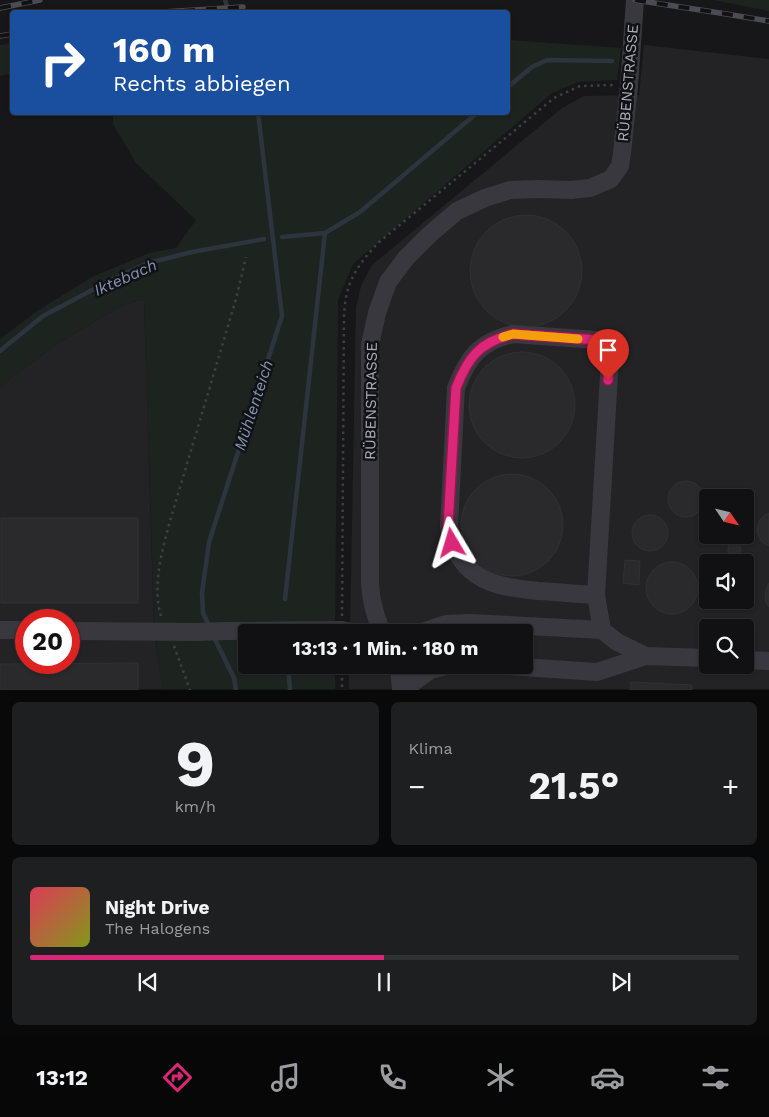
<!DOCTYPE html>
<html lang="de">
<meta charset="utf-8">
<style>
:root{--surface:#111113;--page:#1e1f21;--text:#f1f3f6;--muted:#9c9da0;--line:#303133;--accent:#db2777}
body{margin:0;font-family:"Work Sans",sans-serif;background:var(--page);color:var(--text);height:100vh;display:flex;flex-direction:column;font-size:19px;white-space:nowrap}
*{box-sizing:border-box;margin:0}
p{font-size:16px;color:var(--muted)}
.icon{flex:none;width:28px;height:28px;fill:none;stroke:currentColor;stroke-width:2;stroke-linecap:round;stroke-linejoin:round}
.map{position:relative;height:690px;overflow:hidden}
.details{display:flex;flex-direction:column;gap:12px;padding:12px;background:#09090a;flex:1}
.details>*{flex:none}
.banner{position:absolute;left:10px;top:10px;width:500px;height:105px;border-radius:5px;box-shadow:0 1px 4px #0004,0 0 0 1px var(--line);background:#1a4fa0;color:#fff;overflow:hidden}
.needle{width:32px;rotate:125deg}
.controls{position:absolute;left:699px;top:489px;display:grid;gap:10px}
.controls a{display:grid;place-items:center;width:55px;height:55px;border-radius:5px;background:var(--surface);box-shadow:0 1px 4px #0004,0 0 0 1px var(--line);font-size:25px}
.speed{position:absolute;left:15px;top:609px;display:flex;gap:10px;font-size:25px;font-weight:700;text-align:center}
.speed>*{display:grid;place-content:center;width:65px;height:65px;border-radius:50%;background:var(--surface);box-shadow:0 1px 4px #0004,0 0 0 1px var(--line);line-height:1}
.speed .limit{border:8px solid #d22;background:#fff;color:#111}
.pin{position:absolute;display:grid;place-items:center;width:42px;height:42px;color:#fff;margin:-51px -21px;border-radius:50% 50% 50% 0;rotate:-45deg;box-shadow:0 0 5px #0007}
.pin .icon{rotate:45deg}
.me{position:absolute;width:55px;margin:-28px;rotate:353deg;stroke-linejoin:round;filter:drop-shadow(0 0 4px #0008)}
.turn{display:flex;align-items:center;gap:18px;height:105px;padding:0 20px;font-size:22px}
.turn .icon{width:65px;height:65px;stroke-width:2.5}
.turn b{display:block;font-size:35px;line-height:42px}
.big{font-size:38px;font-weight:700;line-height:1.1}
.details .widget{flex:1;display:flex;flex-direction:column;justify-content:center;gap:8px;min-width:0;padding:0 18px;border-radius:8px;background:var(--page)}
.details .dial{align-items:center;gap:0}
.dial b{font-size:65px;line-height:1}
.song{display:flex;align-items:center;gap:15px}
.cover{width:60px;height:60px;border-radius:8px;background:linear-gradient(135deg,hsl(350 70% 55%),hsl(70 70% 35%))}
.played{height:5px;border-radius:2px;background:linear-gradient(90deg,var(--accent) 50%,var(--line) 50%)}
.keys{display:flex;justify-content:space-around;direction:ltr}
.heat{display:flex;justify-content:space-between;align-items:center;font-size:28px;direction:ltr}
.details .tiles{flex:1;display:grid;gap:12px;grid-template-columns:1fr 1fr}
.widget:last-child{grid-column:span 2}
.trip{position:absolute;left:238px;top:624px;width:295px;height:50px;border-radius:5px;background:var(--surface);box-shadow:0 1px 4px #0004,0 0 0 1px var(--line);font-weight:700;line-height:50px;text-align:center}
.tab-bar{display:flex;height:80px;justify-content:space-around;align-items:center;background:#070708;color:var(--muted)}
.tab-bar .icon{width:35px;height:35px}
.tab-bar .active{color:var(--accent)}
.tab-bar b{font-size:22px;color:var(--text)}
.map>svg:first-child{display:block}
.built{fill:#232326;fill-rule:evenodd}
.green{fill:#1d241f}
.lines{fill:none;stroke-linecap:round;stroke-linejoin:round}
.stream{stroke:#2d343d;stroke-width:4.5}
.building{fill:#2a2a2d;stroke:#313135}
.path{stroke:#3e3f45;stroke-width:2.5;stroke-dasharray:2.5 4;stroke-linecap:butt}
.minor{stroke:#38383e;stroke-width:18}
.rail-casing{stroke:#4b4c53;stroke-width:5.5}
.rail{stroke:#121214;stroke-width:4;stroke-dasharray:11;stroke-linecap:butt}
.route-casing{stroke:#8e194d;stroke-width:12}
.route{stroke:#db2777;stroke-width:9}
.slow{stroke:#f59e0b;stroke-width:9}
.labels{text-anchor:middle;stroke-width:5;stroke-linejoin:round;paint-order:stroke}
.street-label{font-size:15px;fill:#a9acb9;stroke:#121214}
.water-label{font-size:16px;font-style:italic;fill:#7f95b4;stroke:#121214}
</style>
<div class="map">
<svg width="769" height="690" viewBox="0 0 769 690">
<rect width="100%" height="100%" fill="#171719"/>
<path class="built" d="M644,45L769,59V689H349V665H524V632H350L356,307L361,286L372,265L562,108L584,96L639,95ZM708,498H745V535H708ZM708,562H745V600H708ZM708,628H745V665H708Z
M144,299L154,631L163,689L0,690V388L7,381L57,344L123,305ZM26,620H69V662H26Z"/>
<path class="green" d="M713,0H769V11L764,10Z
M508,40L621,48L617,80L578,82L552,93L353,264L338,300L335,632H246V665H335V689H163L158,658L154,620L144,299L123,305L57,344L7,381L0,388V339L37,311L92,277L149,253L176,248L196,220L136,163L113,124V113L508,112Z
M12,43V73L0,76V45Z"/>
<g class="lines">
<path class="stream" d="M225,0L229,12
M508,87L532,67L547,60L612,61
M282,237L325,233L360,212L478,112
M0,351L43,316L113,279L148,263L192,252L264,239
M285,599L325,233
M210,628L203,613L202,593L209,542L282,316L258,112
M213,635L234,678L236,690
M288,665L290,690"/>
</g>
<path class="building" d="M470 271a56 56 0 1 1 112 0a56 56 0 1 1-112 0Z
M469 405a53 53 0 1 1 106 0a53 53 0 1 1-106 0Z
M461 525a51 51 0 1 1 102 0a51 51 0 1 1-102 0Z
M668 499a18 18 0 1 1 36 0a18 18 0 1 1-36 0Z
M769,513V546L762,542L759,537L757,532L758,526L760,520L764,516Z
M632 533a18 18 0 1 1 36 0a18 18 0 1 1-36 0Z
M1,518H138V603H1Z
M729,535H741L740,554L728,553Z
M625,560L640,561L639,585L623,583Z
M646 588a26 26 0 1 1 52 0a26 26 0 1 1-52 0Z
M769,583V607L766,603L765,595L767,587Z
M138,663V690H0V664Z
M631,682L692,685V690H630Z"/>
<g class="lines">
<path class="path" d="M161,616C152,585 162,551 170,521L236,299L246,257
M342,616L344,313C345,307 345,300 347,293C351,274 365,257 378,243L554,98L580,86L615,85
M174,646L190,690
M342,665V690"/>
<path class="minor" d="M596,595C577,594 557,592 538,591C501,587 468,583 453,544C450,539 450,532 449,526L456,388C468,357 479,342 513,334L611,341L596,595L602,630L617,642L646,656L708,658
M0,630H26
M69,631L197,632L227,631L342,630L352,632
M382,632C375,616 371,601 370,584V344L377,313L388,282L406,258L429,235L457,211L485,198L510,190L537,189L571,190L590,188L611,179L620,166L622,153L629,86L635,0
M422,632L446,624L470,623L602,630
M745,660L769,661
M399,665L401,690
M493,665L597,672L646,656
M403,690L430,670L450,665"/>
<defs>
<path id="rail" d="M635,0L720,13L769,21
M0,8L40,0
M162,12L243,7
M0,36L12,34"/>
</defs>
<use href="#rail" class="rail-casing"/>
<use href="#rail" class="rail"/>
</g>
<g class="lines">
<defs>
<path id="route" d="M452,543L448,526L456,388C468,357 480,342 513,334L611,341L608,380"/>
</defs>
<use href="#route" class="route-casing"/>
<use href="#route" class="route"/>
<path class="slow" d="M503,337L513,334L578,339"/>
</g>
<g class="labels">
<g class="street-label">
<text transform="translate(628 83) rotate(-85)" y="5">RÜBENSTRASSE</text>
<text transform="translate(371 401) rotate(-89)" y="5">RÜBENSTRASSE</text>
</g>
<g class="water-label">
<text transform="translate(125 277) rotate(-24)" y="6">Iktebach</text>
<text transform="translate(253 405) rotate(-72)" y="6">Mühlenteich</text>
</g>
</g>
</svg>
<div class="controls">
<a><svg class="needle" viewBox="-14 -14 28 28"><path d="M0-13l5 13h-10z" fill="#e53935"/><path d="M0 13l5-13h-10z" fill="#9c9da0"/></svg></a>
<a><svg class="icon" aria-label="sound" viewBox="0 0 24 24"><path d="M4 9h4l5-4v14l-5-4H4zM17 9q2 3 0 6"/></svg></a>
<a><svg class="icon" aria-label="search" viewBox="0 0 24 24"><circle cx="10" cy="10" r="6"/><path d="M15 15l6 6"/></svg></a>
</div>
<div class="speed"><div class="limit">20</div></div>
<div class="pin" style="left:608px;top:380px;background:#d93025"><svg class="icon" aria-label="arrive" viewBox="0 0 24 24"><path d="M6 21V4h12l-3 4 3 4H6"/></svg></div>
<svg class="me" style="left:452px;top:543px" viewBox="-20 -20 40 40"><path d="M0-17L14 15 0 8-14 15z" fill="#db2777" stroke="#fff" stroke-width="4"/></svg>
<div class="trip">13:13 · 1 Min. · 180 m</div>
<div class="banner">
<div class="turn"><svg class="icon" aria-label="right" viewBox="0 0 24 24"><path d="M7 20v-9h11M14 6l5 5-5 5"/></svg><div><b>160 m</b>Rechts abbiegen</div></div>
</div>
</div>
<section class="details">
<div class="tiles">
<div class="widget dial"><b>9</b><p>km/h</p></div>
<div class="widget"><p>Klima</p>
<div class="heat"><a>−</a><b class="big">21.5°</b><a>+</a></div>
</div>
<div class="widget">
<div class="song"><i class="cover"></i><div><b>Night Drive</b><p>The Halogens</p></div></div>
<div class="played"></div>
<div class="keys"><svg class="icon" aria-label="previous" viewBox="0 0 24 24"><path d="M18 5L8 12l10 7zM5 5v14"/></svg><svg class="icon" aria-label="pause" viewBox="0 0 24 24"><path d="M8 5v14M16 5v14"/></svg><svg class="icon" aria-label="next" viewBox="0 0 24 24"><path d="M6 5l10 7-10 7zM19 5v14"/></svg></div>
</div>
</div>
</section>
<nav class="tab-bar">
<b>13:12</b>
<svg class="icon active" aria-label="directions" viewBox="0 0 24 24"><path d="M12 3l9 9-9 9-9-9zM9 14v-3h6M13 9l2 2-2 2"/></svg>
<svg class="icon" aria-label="music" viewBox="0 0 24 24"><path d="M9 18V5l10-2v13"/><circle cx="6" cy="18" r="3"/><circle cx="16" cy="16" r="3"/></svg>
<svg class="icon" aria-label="phone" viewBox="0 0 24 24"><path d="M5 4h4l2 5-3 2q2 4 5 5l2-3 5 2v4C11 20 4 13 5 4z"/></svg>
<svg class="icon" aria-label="climate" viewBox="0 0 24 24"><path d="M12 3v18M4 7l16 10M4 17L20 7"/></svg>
<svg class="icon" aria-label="car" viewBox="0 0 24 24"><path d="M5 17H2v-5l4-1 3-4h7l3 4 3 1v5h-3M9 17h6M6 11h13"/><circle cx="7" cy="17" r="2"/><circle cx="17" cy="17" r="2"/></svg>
<svg class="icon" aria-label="filters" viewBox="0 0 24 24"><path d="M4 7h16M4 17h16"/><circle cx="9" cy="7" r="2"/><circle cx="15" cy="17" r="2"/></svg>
</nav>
